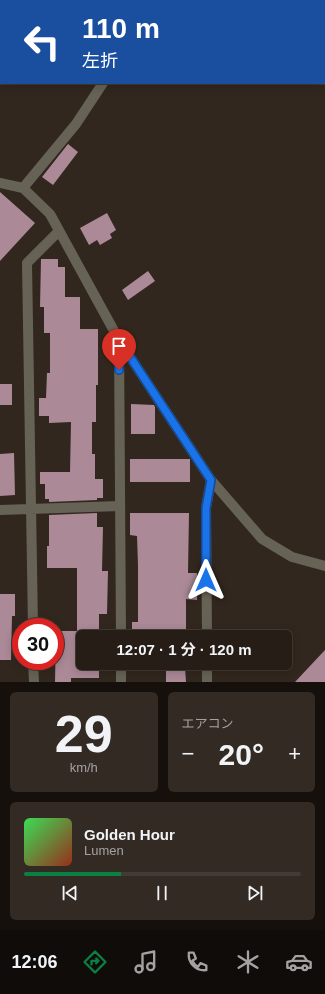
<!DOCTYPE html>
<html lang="ja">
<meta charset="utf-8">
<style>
:root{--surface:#261d16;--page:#322a23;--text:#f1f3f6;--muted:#a4a2a1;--line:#423b35;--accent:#0b8043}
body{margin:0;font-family:Arial,"Noto Sans JP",sans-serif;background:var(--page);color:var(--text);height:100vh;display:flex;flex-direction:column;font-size:15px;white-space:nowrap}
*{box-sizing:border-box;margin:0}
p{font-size:13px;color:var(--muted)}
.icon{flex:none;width:22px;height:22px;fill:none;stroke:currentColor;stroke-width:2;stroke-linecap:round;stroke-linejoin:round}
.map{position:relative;height:682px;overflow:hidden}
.sheet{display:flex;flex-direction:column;gap:10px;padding:10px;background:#15100c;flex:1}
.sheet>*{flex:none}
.top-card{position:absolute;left:0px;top:0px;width:325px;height:84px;box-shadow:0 2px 10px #0003,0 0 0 1px var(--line);background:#1a4fa0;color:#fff;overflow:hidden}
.speed{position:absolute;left:12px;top:618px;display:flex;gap:8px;font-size:20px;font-weight:700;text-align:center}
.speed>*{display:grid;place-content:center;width:52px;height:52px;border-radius:50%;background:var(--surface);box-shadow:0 2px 10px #0003,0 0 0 1px var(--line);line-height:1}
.speed .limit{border:6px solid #d22;background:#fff;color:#111}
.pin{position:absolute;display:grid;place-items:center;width:34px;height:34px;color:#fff;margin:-41px -17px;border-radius:50% 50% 50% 0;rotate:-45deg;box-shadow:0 0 4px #0007}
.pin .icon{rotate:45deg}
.me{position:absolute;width:44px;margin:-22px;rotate:0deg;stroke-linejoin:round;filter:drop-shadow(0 0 3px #0008)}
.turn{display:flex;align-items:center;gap:14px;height:84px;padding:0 16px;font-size:18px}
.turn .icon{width:52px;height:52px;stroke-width:2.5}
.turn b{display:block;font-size:28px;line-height:34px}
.big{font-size:30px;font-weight:700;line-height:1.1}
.sheet .card{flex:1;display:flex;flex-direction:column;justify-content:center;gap:6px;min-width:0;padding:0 14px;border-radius:6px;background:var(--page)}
.sheet .dial{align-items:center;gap:0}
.dial b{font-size:52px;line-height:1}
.song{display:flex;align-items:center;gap:12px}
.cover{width:48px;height:48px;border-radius:6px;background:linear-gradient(135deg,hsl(130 70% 55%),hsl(10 70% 35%))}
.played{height:4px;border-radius:2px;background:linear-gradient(90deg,var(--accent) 35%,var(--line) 35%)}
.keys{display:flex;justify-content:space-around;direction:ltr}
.heat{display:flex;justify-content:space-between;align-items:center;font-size:22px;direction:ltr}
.sheet .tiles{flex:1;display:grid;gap:10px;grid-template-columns:1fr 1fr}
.card:last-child{grid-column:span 2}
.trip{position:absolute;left:76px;top:630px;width:216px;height:40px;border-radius:6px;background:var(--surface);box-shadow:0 2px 10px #0003,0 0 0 1px var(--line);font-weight:700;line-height:40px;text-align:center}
.tabs{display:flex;height:64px;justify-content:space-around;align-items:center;background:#0f0c09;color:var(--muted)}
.tabs .icon{width:28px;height:28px}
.tabs .current{color:var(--accent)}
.tabs b{font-size:18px;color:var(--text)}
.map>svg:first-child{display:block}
.building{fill:#ab8997}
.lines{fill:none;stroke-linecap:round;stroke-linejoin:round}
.street{stroke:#666356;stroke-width:10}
.route-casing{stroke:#114b97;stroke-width:10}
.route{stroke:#1a73e8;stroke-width:7}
</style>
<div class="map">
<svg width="325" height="682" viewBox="0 0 325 682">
<rect width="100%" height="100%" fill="#32271e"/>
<path class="building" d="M68,144L78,152L53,185L42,177Z
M0,192L35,223L0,261Z
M107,213L116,230L110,234L112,238L100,245L97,240L89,245L80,228Z
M41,259H58V267H65V297H80V329H98V385H96V422H92V454H95V479H103V498H97V500L49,502V499H45V484H40V472H70L71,422L49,423V416H39V398H46L47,373H50V333H44V307H40Z
M148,271L155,281L128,300L122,290Z
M0,384H12V405H0Z
M131,404L154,405L155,407V434H131Z
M14,453L15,495L0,496V454Z
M130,459H190V482H130Z
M97,513V527H103L102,571H108L107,614H99V637H83V663H99V678H71V682H55L56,631H77V568H47V546H49V515Z
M130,513H189L188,573H197V600L186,599V637H132V622H138V565L137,536L130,535Z
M0,594H15V616H12L11,660H0Z
M325,650V682H295Z
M166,663H179V667H185L186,682H166Z"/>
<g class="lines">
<path class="street" d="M274,0V1
M188,1L190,0
M324,14H325
M0,183L23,188L50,214L119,340L211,480L262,539L292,557L325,566
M23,188L76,124L103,83
M119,340L121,637
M0,510L120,506
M33,627L27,263L59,231
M207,637L206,508L211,480
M33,661L34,682
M121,663V682
M207,663V682"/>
</g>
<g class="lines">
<defs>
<path id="route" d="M119,370V340L211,480L206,508V580"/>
</defs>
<use href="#route" class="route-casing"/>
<use href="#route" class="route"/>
</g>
</svg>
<div class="speed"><div class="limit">30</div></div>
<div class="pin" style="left:119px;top:370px;background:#d93025"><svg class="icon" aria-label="arrive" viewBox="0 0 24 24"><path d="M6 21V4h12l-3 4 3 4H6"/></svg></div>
<svg class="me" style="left:206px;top:580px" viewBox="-20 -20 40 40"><path d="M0-17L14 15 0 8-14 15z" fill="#1a73e8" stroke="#fff" stroke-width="4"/></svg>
<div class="trip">12:07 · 1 分 · 120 m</div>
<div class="top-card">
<div class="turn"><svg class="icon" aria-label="left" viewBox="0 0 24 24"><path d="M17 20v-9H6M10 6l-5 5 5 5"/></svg><div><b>110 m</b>左折</div></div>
</div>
</div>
<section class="sheet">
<div class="tiles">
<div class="card dial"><b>29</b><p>km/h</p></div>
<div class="card"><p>エアコン</p>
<div class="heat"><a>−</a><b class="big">20°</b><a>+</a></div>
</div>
<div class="card">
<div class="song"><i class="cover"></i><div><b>Golden Hour</b><p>Lumen</p></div></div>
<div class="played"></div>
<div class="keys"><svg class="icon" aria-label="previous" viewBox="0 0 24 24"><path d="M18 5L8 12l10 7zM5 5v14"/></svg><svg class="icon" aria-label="pause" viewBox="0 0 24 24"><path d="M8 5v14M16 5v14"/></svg><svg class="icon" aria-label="next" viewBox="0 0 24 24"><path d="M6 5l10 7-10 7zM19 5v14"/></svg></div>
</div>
</div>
</section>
<nav class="tabs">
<b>12:06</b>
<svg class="icon current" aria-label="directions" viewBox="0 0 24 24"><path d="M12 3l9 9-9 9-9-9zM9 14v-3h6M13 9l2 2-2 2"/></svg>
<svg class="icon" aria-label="music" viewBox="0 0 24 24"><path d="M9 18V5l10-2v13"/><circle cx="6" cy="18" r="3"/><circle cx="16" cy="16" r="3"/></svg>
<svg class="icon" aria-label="phone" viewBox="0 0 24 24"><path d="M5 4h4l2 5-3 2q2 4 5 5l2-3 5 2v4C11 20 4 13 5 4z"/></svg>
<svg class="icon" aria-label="climate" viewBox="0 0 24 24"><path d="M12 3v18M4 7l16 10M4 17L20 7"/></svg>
<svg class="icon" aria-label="car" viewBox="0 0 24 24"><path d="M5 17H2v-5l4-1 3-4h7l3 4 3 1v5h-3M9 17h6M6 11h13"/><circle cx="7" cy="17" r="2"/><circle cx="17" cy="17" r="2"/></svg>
</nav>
